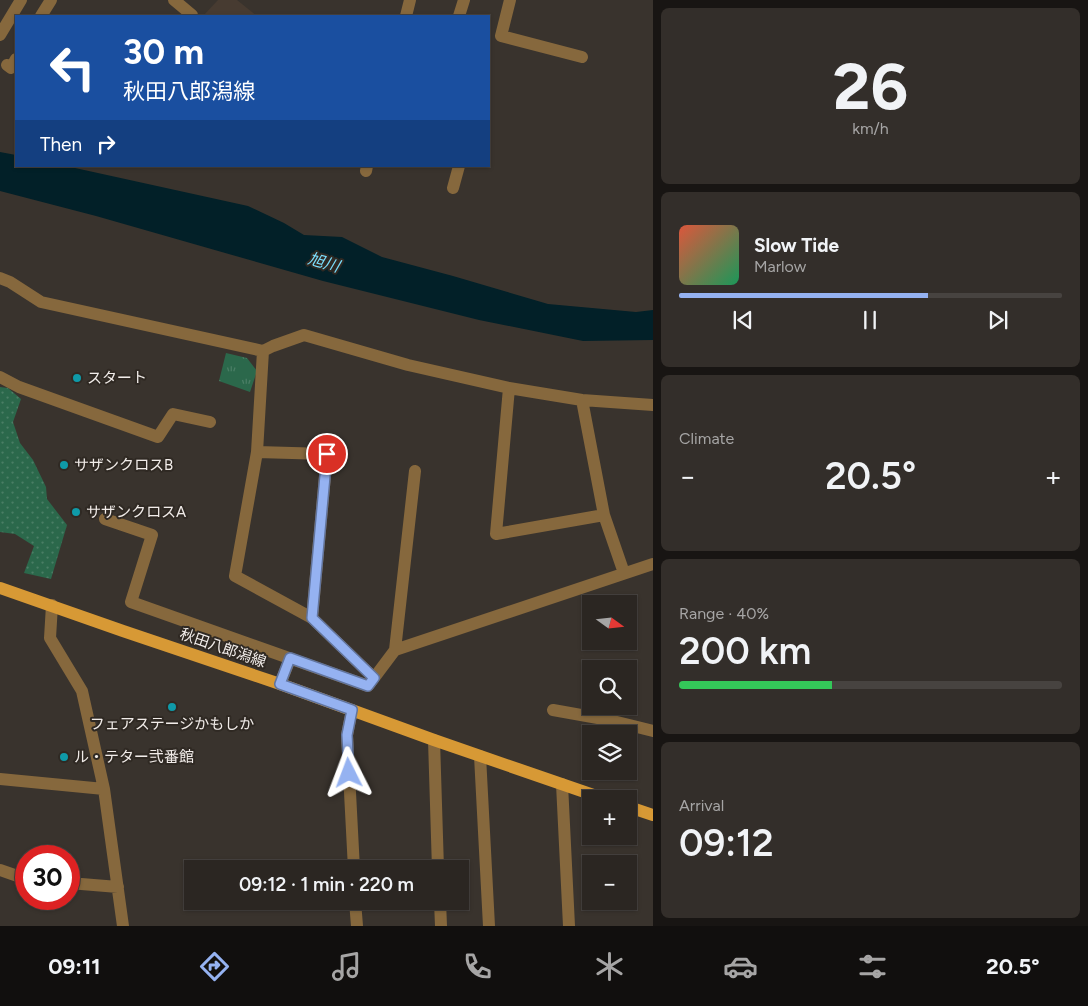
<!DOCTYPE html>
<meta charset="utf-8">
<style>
:root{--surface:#2b2622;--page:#332e2a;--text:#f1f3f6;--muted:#a6a5a5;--line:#474340;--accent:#95b2f1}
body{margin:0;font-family:Figtree,"Noto Sans JP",sans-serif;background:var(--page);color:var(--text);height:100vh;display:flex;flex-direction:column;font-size:19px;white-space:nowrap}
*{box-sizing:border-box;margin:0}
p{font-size:16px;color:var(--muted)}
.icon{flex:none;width:28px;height:28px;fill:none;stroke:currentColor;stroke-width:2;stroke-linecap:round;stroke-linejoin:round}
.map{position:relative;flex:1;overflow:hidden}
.panel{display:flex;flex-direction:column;gap:8px;padding:8px;background:#181513;width:435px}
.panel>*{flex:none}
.guide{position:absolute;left:15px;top:15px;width:475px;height:152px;border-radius:0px;box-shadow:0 1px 4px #0004,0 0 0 1px var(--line);background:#1a4fa0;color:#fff;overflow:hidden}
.needle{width:32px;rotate:105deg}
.fabs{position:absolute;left:582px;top:595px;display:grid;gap:10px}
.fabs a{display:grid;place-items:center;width:55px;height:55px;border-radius:0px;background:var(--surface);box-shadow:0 1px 4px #0004,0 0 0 1px var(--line);font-size:25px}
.speed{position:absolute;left:15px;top:845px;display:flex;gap:10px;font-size:25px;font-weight:700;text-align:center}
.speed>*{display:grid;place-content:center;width:65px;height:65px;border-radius:50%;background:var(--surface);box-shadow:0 1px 4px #0004,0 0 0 1px var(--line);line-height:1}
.speed .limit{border:8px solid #d22;background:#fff;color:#111}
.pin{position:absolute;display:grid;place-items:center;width:42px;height:42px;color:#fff;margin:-21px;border:2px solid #fff;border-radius:50%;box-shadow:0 1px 5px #0007}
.me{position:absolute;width:55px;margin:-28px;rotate:357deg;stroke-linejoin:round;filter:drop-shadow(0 0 4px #0008)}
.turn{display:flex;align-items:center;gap:18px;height:105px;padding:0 25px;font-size:22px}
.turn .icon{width:65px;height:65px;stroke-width:2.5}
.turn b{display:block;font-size:35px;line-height:42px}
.then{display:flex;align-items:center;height:48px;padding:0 25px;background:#0003;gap:10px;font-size:19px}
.big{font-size:38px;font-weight:600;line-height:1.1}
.panel .tile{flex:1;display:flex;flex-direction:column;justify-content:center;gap:8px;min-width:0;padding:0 18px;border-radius:8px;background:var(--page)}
.panel .dial{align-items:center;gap:0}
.dial b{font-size:65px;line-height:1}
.song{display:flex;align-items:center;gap:15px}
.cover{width:60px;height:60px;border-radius:8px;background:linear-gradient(135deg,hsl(10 70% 55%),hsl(150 70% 35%))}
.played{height:5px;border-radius:2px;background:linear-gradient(90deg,var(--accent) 65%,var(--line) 65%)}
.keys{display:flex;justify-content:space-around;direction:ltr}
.heat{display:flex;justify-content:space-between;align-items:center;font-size:28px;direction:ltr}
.charge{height:8px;border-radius:4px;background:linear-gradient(90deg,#34c759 40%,var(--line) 0)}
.trip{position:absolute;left:184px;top:860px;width:285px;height:50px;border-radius:0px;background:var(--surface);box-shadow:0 1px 4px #0004,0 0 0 1px var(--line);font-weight:600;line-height:50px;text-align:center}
.dock{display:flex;height:80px;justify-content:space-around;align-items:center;background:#110f0e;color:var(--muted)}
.dock .icon{width:35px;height:35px}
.dock .active{color:var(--accent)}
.dock b{font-size:22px;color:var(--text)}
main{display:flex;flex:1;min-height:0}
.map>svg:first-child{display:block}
.built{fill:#473b31}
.park{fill:url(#park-tufts)}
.garden{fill:url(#garden-dots)}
.water{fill:#022028}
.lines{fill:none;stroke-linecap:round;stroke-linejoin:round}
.minor{stroke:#86683d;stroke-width:12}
.tertiary{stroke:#86683d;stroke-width:12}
.primary{stroke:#d79935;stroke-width:12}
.route-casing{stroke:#61749d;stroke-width:12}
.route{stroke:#95b2f1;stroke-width:9}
.culture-dot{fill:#0f9aa8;stroke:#2f2923;stroke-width:2}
.labels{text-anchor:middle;stroke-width:4;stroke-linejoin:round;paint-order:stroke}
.poi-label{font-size:15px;fill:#f1ece9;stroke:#2f2923;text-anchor:start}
.street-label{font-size:15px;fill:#f1ece9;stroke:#2f2923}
.water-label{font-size:16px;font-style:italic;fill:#7addfb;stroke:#2f2923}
</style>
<main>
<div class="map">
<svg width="653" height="926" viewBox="0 0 653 926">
<defs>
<pattern id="park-tufts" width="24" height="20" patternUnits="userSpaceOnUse" patternTransform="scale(1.25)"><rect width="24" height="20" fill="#2b684b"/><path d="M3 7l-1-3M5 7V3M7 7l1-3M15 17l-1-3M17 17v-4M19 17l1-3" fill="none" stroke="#4a7e65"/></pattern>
<pattern id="garden-dots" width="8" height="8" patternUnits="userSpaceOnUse" patternTransform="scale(1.25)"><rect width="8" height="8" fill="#2b684b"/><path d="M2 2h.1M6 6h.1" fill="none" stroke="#4a7e65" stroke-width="1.8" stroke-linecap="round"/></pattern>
</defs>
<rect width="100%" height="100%" fill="#39332d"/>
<path class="built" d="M218,0H237L257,16H203Z"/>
<path class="park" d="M226,353L247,358L257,371L250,392L219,381Z"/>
<path class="garden" d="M0,387L8,388L21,399L13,422L20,443L33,460L46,487L47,499L67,525L51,579L24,573L34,546L15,534L0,532Z"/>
<path class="water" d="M0,152L16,155V166H66L248,206L284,223L304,235L342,237L382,257L453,276L548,304L636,312L653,310V340L583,341L479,320L323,281L96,216L0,191Z"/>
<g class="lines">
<path class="minor" d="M174,0L192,15
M510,0L501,36L582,57
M41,16L51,0
M406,16L410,0
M459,16L464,0
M7,65L11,68L16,59
M366,171L367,166
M453,188L459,166
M0,278L10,282L41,302L263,351L273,346L304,335L408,365L509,388L582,400L653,405
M263,351L257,452L235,576L312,618L374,678
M0,377L19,387L158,437L173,414L210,422
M509,388L496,534L604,515
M582,400L604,515L624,573
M257,452L327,454L312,618
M105,519L152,535L131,602L368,686L395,650L415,471
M52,605L50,638L82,691L104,789L123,926
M395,650L653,564
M280,684L290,659
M352,710L347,735L354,869
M553,710L609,720L653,731
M434,740L438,869
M480,756L489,926
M0,779L104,789
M562,784L569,926
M0,870L26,879
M69,883L118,887
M355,901L357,926
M440,901L441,926"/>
<path class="tertiary" d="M0,35L21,0"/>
<path class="primary" d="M0,588L123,631L280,684L434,740L605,799
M629,807L653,815"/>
</g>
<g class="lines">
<defs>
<path id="route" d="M327,454L312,618L374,678L368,686L290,658L280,684L352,710L347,735L349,773"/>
</defs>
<use href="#route" class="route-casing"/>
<use href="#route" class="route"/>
</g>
<g class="culture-dot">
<circle cx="77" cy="378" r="5"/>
<circle cx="64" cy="465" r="5"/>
<circle cx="76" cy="512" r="5"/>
<circle cx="172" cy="707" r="5"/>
<circle cx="64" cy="757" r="5"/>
</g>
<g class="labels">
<g class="poi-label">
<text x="87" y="383">スタート</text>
<text x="74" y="470">サザンクロスB</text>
<text x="86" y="517">サザンクロスA</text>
<text x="172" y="729" text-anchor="middle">フェアステージかもしか</text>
<text x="74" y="762">ル・テター弐番館</text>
</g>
<g class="street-label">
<text transform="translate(223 648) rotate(19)" y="5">秋田八郎潟線</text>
</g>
<g class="water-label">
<text transform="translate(324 262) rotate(16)" y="6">旭川</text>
</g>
</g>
</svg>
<div class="fabs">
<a><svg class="needle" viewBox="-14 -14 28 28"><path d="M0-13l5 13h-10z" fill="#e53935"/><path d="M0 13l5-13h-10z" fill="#a6a5a5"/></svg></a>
<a><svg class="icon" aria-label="search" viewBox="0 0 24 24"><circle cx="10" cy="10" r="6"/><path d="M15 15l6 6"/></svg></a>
<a><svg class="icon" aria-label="layers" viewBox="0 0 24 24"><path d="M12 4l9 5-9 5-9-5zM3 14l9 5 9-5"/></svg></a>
<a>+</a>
<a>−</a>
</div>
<div class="speed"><div class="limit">30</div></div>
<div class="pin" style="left:327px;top:454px;background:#d93025"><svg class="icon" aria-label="arrive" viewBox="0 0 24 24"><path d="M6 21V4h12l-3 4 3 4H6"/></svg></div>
<svg class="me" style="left:349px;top:773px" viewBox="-20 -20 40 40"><path d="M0-17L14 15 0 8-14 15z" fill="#95b2f1" stroke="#fff" stroke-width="4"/></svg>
<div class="trip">09:12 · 1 min · 220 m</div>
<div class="guide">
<div class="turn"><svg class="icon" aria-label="left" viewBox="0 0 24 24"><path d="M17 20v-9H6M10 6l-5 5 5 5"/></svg><div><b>30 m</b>秋田八郎潟線</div></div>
<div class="then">Then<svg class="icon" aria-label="right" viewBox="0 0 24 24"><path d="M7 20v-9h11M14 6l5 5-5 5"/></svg></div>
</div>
</div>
<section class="panel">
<div class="tile dial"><b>26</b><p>km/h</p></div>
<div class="tile">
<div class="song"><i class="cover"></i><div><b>Slow Tide</b><p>Marlow</p></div></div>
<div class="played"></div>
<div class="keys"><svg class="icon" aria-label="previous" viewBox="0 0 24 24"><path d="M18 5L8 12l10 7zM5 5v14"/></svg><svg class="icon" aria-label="pause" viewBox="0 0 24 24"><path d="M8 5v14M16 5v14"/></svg><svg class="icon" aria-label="next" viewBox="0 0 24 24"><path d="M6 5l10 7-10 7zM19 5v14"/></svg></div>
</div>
<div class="tile"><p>Climate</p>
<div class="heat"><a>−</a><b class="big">20.5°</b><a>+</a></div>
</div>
<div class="tile"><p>Range · 40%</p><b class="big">200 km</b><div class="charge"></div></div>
<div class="tile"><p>Arrival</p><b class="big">09:12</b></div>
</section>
</main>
<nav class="dock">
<b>09:11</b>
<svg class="icon active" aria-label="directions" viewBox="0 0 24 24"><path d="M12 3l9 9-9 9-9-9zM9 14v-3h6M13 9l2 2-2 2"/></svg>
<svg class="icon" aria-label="music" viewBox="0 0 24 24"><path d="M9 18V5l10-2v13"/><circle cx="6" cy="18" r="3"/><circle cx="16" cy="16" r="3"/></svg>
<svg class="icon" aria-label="phone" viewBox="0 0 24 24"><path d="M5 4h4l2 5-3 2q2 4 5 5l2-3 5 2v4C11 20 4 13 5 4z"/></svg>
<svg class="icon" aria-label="climate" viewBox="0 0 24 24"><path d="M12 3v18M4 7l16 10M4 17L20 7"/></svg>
<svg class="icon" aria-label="car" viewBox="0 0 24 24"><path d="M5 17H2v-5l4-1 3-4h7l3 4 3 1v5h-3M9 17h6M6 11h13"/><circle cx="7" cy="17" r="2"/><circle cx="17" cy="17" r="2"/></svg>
<svg class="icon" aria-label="filters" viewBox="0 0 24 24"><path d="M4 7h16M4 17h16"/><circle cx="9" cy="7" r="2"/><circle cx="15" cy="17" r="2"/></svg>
<b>20.5°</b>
</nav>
